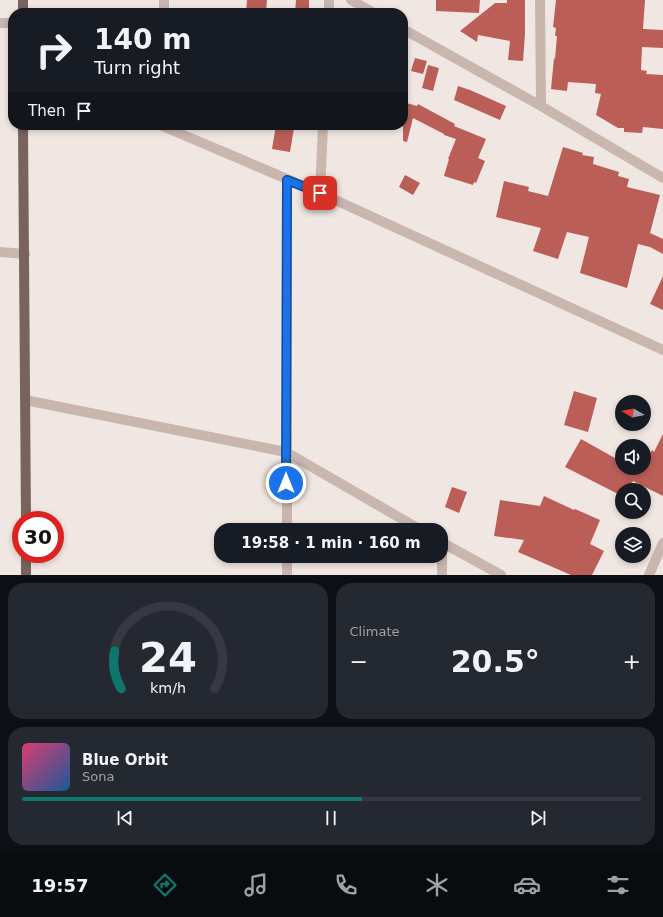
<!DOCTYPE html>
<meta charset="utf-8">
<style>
:root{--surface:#171b24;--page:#242831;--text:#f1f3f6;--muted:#9ea1a6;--line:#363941;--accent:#0f766e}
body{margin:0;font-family:"DejaVu Sans",sans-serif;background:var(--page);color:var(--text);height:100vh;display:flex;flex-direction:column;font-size:15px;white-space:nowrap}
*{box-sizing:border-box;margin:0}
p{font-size:13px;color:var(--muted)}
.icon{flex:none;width:22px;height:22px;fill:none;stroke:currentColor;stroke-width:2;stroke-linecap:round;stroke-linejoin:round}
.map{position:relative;height:575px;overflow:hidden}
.sheet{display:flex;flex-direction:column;gap:8px;padding:8px;background:#0d0f14;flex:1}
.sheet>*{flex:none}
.top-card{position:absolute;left:8px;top:8px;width:400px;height:122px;border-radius:16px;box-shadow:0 2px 6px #0003;background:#171b24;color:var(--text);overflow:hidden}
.needle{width:26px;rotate:279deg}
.fabs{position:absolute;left:615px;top:395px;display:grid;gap:8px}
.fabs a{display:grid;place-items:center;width:36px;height:36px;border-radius:50%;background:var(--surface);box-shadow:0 2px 6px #0003;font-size:20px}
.speed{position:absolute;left:12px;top:511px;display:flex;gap:8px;font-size:20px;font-weight:700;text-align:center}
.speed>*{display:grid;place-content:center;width:52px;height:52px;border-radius:50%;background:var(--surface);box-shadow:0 2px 6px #0003;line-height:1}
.speed .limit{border:6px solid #d22;background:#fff;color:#111}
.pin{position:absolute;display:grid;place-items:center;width:34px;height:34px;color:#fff;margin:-17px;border-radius:8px;box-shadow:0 2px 6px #0006}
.me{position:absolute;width:44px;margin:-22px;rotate:0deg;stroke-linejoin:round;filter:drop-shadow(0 0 3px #0008)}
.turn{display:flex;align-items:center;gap:14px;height:84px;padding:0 20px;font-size:18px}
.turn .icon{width:52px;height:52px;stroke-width:2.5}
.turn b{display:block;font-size:28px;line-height:34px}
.then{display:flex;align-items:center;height:38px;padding:0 20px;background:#0003;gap:8px;font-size:15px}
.big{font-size:30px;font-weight:700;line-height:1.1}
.sheet .card{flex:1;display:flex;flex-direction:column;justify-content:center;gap:6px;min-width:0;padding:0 14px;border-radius:16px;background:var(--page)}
.sheet .dial{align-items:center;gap:0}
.dial svg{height:104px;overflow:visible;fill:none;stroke:var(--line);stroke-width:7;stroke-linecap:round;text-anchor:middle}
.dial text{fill:var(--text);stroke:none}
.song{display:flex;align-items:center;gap:12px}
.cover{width:48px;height:48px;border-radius:6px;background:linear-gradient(135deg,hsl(340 70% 55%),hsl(210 70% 35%))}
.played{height:4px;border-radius:2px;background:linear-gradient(90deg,var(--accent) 55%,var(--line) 55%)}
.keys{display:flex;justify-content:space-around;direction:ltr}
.heat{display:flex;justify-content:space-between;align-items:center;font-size:22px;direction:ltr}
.sheet .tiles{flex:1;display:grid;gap:8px;grid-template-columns:1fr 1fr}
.card:last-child{grid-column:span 2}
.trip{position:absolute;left:214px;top:523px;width:234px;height:40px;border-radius:16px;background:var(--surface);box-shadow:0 2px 6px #0003;font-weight:700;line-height:40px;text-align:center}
.tabs{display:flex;height:64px;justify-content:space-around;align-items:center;background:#090b0e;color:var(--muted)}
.tabs .icon{width:28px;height:28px}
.tabs .active{color:var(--accent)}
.tabs b{font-size:18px;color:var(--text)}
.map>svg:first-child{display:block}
.building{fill:#ba5e57}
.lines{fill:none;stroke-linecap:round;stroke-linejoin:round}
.minor{stroke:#c9b6ae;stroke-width:10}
.primary{stroke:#78635f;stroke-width:10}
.route-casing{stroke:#114b97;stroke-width:10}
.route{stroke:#1a73e8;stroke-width:7}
</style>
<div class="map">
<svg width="663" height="575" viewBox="0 0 663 575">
<rect width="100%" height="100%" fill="#f1e7e2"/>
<path class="building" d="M247,0H267L266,13H246Z
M296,0H309V13H295Z
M436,0H480L479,13L436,11Z
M507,0H525V34L523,61L508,60L510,41L478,35L477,42L460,31L495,3H507Z
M556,0H645L643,29L663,30V48L642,47L641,70L647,71L646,74L663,75V129L643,127L642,133L624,132V128H618L596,115L601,94L595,93L596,84L568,82L567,91L551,89L554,58L555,59L557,36H555L556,28L553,27Z
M415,58L427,61L423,74L411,71Z
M428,65L439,68L433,91L422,88Z
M458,86L470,90L506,106L500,120L454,100Z
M403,102L417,106L418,104L455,124L454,126L486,139L478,158L485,161L476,183L474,182L473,185L444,176L449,159H448L456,139L444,135V134L413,118L407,142L403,141Z
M276,125L294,128L290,152L272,149Z
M563,147L583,153L582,155L594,157L593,164L619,172L618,176L629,179L627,187L660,195L650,233L663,239V254L650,247L638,244L627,288L580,273L589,237L567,232L558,259L533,251L541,228L496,217L504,181L529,187L528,191L548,196Z
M405,175L420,183L413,195L399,187Z
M663,276V310L650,304Z
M574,391L597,398L588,432L564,425Z
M663,434V496L633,481L629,490H622V496L565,467L581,439L622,462V468H644V465L652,450L654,452Z
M452,487L467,492L459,513L445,507Z
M544,496L574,510L575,509L600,520L590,544L604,551L592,575H571L518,552L524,540L494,536L500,500L540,506Z"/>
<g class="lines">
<path class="minor" d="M164,0V13
M351,0L374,13
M540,0L541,106
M329,13V0
M0,23H13
M403,29L541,106L663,178
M160,125L320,193L663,350
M320,193L323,125
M0,252L25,254
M25,400L286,452L421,530
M287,530V180
M441,542L501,575
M442,542V575
M287,556V575
M649,575L663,543"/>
<path class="primary" d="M23,0V13
M23,125L26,520
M26,554V575"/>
</g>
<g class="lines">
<defs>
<path id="route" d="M286,483L287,180L320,193"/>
</defs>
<use href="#route" class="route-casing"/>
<use href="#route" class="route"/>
</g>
</svg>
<div class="fabs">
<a><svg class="needle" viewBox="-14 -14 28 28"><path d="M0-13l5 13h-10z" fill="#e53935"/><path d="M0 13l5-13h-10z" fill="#9ea1a6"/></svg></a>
<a><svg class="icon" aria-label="sound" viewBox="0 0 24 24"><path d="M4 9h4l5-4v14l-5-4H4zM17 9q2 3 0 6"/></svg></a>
<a><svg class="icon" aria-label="search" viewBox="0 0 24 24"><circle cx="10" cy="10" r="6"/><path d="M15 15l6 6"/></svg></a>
<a><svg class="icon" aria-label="layers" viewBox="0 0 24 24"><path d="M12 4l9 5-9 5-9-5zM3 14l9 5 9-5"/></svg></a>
</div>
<div class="speed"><div class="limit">30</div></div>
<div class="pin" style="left:320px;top:193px;background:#d93025"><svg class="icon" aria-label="arrive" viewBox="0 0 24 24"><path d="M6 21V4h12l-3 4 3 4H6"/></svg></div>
<svg class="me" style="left:286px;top:483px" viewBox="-20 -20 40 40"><circle r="17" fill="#1a73e8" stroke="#fff" stroke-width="3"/><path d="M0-11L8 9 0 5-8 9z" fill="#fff"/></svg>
<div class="trip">19:58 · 1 min · 160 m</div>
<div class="top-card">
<div class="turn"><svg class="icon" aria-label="right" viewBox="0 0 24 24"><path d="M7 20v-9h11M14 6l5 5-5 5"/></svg><div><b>140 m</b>Turn right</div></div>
<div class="then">Then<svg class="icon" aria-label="arrive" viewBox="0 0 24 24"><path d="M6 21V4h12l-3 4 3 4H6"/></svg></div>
</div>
</div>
<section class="sheet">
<div class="tiles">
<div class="card dial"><svg viewBox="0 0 100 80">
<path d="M14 69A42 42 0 1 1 86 69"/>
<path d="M14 69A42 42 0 0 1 9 40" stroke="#0f766e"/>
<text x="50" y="56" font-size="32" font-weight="700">24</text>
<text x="50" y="72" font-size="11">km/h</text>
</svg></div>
<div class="card"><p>Climate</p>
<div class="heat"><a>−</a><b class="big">20.5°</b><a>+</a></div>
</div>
<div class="card">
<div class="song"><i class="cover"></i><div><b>Blue Orbit</b><p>Sona</p></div></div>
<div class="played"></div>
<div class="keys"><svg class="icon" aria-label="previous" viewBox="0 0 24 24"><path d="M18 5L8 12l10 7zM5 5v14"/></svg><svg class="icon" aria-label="pause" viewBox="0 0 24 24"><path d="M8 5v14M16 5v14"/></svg><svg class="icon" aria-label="next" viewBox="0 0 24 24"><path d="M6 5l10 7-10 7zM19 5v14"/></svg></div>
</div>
</div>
</section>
<nav class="tabs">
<b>19:57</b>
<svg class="icon active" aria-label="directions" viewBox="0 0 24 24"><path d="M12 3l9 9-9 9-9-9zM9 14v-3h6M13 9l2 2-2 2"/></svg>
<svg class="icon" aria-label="music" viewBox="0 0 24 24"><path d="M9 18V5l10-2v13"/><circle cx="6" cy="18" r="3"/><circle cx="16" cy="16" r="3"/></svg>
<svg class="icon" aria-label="phone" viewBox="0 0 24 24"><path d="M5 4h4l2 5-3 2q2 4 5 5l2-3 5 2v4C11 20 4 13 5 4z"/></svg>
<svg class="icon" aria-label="climate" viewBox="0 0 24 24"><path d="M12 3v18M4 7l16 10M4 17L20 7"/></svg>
<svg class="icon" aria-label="car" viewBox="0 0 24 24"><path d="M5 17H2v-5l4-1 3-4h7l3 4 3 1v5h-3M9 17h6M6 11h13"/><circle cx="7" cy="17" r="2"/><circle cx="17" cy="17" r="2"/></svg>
<svg class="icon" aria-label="filters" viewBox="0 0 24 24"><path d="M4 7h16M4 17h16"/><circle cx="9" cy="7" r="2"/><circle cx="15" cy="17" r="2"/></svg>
</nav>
